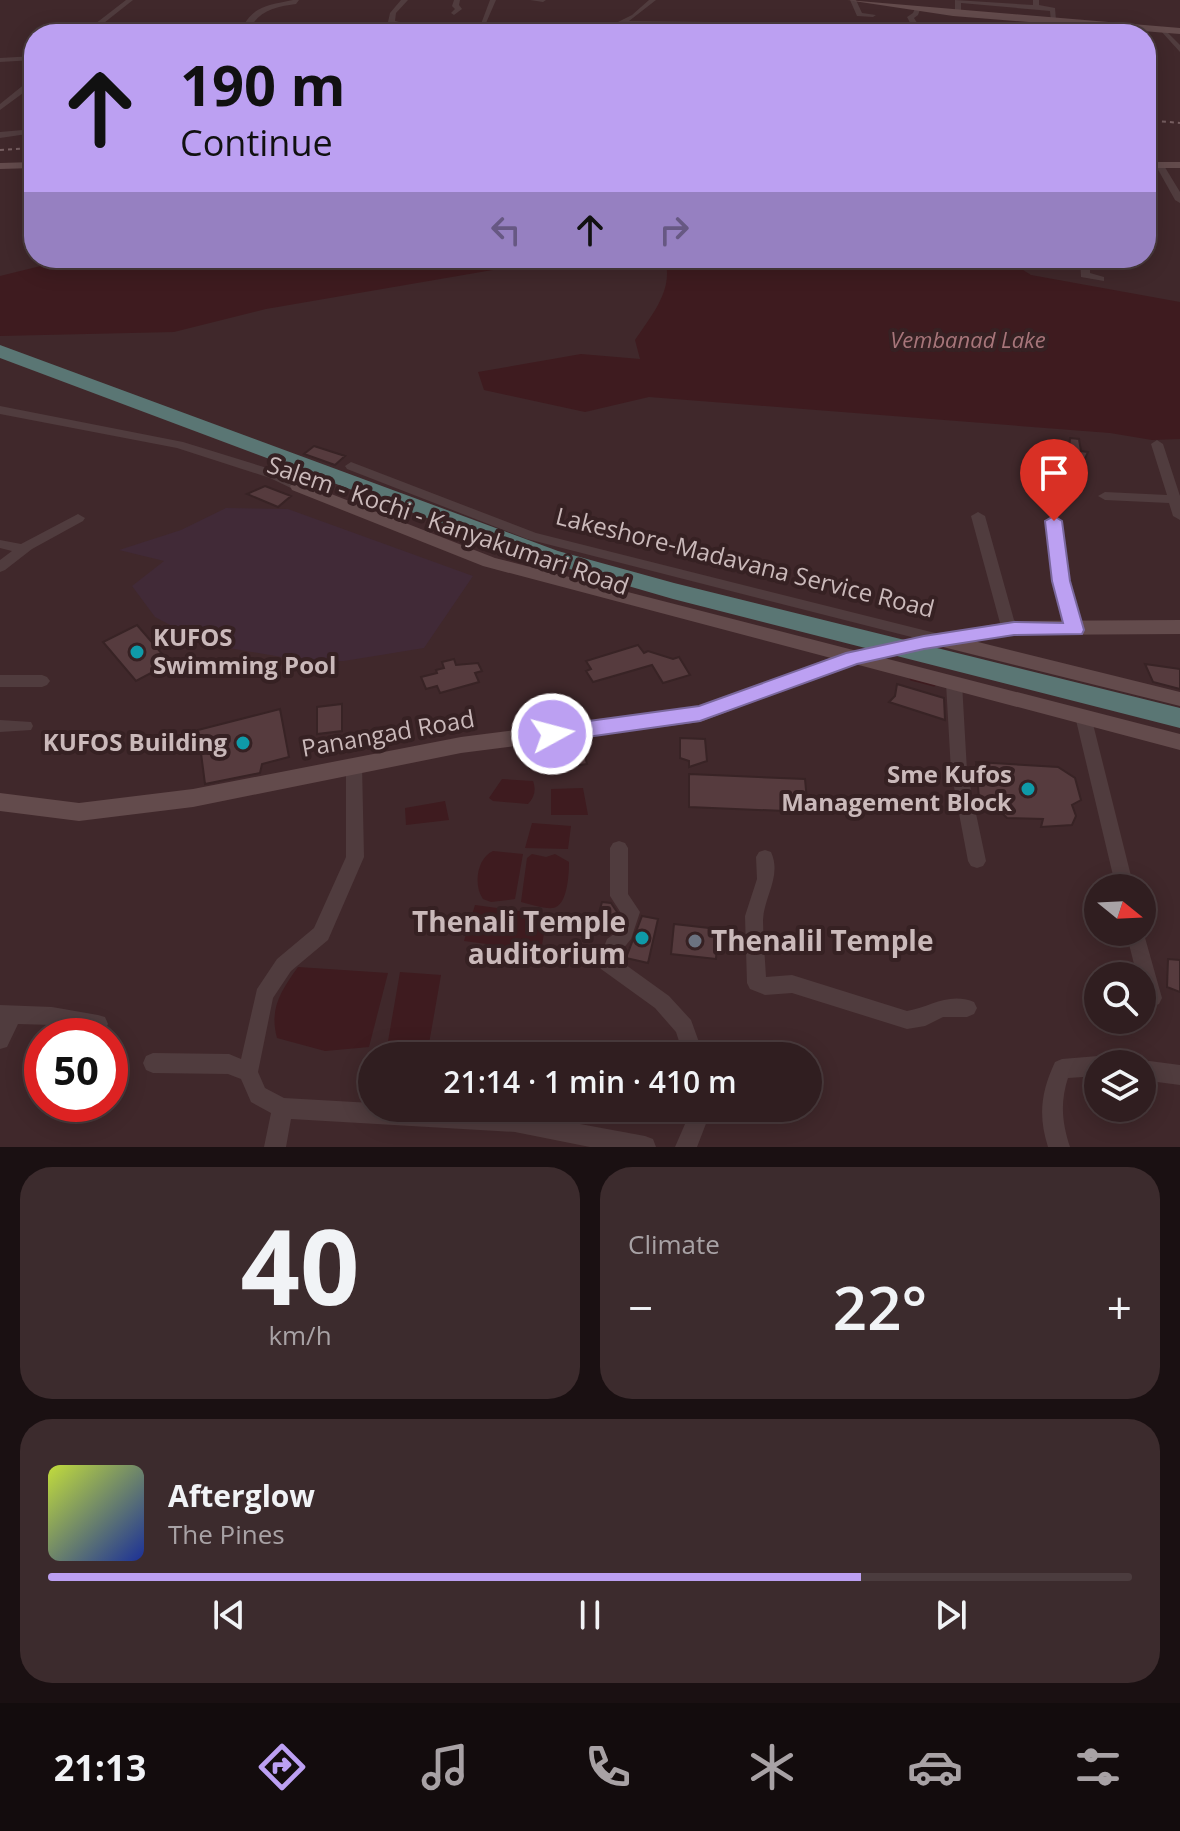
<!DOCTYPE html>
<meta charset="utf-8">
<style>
:root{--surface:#301e20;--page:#3c2b2d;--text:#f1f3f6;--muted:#a8a2a5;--line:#4b3c3e;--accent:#bca0f2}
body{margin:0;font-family:"Open Sans",sans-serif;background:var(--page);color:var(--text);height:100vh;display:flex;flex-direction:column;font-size:30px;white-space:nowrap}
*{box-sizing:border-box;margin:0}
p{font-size:26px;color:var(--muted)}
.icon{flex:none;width:44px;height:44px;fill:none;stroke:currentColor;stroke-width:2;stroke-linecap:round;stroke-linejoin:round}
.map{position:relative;height:1147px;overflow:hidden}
.drawer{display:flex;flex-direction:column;gap:20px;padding:20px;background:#1a1012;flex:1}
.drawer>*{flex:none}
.banner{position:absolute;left:24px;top:24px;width:1132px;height:244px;border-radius:32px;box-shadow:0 4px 20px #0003,0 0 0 2px var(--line);background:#bca0f2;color:#111;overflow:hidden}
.needle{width:52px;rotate:108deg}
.tools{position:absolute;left:1084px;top:874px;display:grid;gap:16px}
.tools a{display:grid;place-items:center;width:72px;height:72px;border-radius:50%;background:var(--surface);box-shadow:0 4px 20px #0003,0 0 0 2px var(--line);font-size:40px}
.speed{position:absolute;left:24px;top:1018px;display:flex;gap:16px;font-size:40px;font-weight:700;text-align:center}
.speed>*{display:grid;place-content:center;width:104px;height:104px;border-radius:50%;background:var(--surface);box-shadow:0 4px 20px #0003,0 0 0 2px var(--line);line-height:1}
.speed .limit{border:12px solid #d22;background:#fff;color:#111}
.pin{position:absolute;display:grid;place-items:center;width:68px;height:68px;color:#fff;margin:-82px -34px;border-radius:50% 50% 50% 0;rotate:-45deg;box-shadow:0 0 8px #0007}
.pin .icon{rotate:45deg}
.me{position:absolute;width:88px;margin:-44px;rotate:83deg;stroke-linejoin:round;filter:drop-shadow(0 0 6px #0008)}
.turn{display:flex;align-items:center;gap:28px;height:168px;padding:0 24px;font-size:36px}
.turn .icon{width:104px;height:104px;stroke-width:2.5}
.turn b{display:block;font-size:56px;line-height:68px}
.lanes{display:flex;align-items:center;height:76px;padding:0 24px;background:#0003;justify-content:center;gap:40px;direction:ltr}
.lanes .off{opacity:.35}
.big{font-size:60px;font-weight:600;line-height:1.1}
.drawer .widget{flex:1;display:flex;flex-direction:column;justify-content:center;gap:12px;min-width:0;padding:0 28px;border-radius:32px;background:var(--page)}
.drawer .dial{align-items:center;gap:0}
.dial b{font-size:104px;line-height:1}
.song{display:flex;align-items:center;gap:24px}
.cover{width:96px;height:96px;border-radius:12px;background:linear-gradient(135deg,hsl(70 70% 55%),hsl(230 70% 35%))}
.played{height:8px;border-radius:4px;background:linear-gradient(90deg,var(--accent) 75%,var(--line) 75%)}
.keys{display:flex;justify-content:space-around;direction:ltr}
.heat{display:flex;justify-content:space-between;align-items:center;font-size:44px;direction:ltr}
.drawer .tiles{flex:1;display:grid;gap:20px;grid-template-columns:1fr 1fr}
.widget:last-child{grid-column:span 2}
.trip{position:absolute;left:358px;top:1042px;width:464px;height:80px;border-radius:40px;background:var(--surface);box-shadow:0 4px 20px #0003,0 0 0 2px var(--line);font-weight:600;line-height:80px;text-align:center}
.dock{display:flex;height:128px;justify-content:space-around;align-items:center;background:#130c0d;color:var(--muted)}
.dock .icon{width:56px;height:56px}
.dock .selected{color:var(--accent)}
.dock b{font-size:36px;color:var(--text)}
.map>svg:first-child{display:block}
.green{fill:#412a37}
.water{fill:#3e1b1f}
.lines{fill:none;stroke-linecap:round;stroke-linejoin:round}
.stream{stroke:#3e1b1f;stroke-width:3}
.building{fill:#563b3e;stroke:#382325;stroke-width:2}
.street{fill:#503c3e;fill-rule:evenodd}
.secondary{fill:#634b4c;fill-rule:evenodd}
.highway{fill:#5a7674;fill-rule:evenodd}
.rail{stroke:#775f61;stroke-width:2;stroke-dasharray:4 4;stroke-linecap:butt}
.route{fill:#bca0f2;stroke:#7a689d;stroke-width:2}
.culture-dot{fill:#0f9aa8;stroke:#362123;stroke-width:3}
.worship-dot{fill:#6b7280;stroke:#362123;stroke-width:3}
.labels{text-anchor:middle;stroke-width:8;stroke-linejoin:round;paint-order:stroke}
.far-water-label{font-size:22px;font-style:italic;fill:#a7757a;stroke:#362123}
.street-label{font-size:24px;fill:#cab9ba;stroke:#362123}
.poi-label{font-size:24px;font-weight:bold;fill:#cab9ba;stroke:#362123;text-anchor:end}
.near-poi-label{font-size:28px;font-weight:bold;fill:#cab9ba;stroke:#362123;text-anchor:end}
</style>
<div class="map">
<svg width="1180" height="1147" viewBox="0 0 1180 1147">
<rect width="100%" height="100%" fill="#40282b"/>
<path class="green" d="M226,508L288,509L473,576L424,648L344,661L310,662L206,644L155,617L132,586L164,561L119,550L181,530Z"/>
<path class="water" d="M918,22L1065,27L1075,34H923Z
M841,23L852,34H737L744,27Z
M563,26L598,30L597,34H437Z
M73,258H1004L1031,275L1180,302V439L1152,440L1110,433L649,397L585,412L484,390L478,372L581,354L640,359L635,340C651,316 674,290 665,260L516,266L266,309L174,332L0,336V276Z
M502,779L533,781C536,789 535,797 528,804L493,801L489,798Z
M583,788L588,815H551V789Z
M445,801L449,820L406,825L405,808Z
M532,823L571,826L568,849L525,848Z
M493,851L523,854L515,899L491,902L483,899C473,885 477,858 493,851Z
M532,854L546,857L555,854L569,862C569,872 568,906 553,908C545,909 529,904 521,902L527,858Z
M475,905L547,915L541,951L464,941Z
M298,967L388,973L369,1047L325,1051L277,1038C269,1008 281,991 298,967Z
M400,972L441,975L427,1055L386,1053Z"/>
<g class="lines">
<path class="stream" d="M911,679L934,685"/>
</g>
<path class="building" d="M1070,438L1079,439L1081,451L1088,452L1084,461L1068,459Z
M314,446L345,456L335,465L304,454Z
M265,486L291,496L278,507L247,494Z
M137,625L170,663L136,681L103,642Z
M638,645L644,653L648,651L673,659L679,657L690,675L663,683L652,665L593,682L586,671L591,669L586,661Z
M454,659L456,665L478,663L482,671L475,673L479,682L440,693L437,686L426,689L421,677L437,673L436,670L444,668L442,662Z
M1145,664L1180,669V689L1153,682Z
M897,684L944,698L945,720L889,702L895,696Z
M342,704V731L317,734V707Z
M280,709L289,757L262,764L260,773L205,784L198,730Z
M680,738L705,739L707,761L689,767V761L680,758Z
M581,740L587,764L561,768L556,744Z
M976,762L1058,767L1075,778L1081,800L1072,805L1076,816L1072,825L1041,827L1043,819L1007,818L1002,813L980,810Z
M689,774L805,779L808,812L689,807Z
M602,902L611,903L617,912L613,926L596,923Z
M642,916L658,919L648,963L626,958Z
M674,924L718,929L716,959L671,954Z
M1168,959L1180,960V992L1167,987Z"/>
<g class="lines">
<path class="street" d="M126,0H133L90,34H82Z
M293,0H299L296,4C273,7 257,11 247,34H239C252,5 266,6 293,0Z
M401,0H408L396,13L395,21L421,27V29L415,34H407L413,29L388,22L390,13Z
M454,0H460L459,5L462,9L454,15L451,13L455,9L452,6Z
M490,0H496L486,23L481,24Z
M530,0H546L543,2Z
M649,0H656L629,21L716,22L725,26L728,34H720V28L715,26L621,25L611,34H603L610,26L632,15Z
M850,0H856L862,13L876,15L873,17L857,16Z
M955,0L1033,5V0H1039V5L1055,8L1056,20L1051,21L1050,11L961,3V13L958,15L955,13Z
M916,6L921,7L918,15L914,18L924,34H916L907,17L913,13Z
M1162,27L1180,45V52L1160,30Z
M34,56V60L0,62V58Z
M31,79H34V85L0,110V104Z
M34,129V133L0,138V132Z
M1160,163L1163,164L1180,192V203L1175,200L1156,166Z
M1080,258H1090V273L1104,277V281L1081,277Z
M0,406L183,442L280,472L304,486L303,489H293L270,478L177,448L0,414Z
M1157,440L1163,444L1180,496V520L1173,516L1169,503L1105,500L1098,496L1105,492L1167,495L1151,444Z
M351,462L536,533L939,634L944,635L946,639L944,643L939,644L527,539L347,469L345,466Z
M978,512L985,516L1014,620L1024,628L1022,632H1012L1000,623L971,516Z
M78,514L85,518L83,521L32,549L5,570L0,572V560L12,551L0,548V540L21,544Z
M1054,517L1061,521L1068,581L1082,630L1075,635C1057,628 1050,542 1047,521Z
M0,675H42L47,677L50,681L47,685L42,687H0Z
M954,677L959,679L962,683L967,771L986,861L983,866L977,868L971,866L968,861L951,771L946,683L949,679Z
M1083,710L1089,712L1091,716L1134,888H1116L1075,716L1077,712Z
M0,720L31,722L33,726L31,730L0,732Z
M354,759L360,761L362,765L364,857L328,940L291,971L273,998L258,1072L265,1088L284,1098L372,1103V1108H454L515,1112L645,1136L653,1139L656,1147H590L515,1132L291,1119L286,1147H264L271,1113L251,1102L241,1079L228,1074L153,1073L146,1070L143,1063L146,1056L153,1053L229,1054L241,1059L257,989L277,959L314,928L346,857V765L348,761Z
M619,841L625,843L628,848V894L640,912L631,939L622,950L619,960L669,996L691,1020L704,1056H684L676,1032L655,1008L601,969L598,963L607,939L614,934L621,913L610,896V848L613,843Z
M765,850L771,852C782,876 764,896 763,920C763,939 765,958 766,977L792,975L907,1011C931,1007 948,992 974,1002L977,1008L974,1014L967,1017H943L925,1026L907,1029L792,993L765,995L750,989L747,983L745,916L757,879L756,857L759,852Z
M1142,927L1162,998L1159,1004L1152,1007L1145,1004L1142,997V976H1137L1126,932H1142Z
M0,1005L52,1007L98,1015L105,1017L108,1024L105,1031L98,1033L52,1025L18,1024L7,1047L0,1049Z
M1098,1056L1105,1059L1107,1064H1098V1076L1068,1078C1060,1102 1062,1123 1070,1147H1048C1038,1116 1041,1092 1055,1062L1062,1059Z
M1142,1060L1180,1065V1085L1142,1080V1064H1134Z
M692,1108H712L697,1147H675Z"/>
<path class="secondary" d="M847,0L1180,28V34L953,16Z
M34,162V168L0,169V163Z
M1146,162H1180V168H1146Z
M298,481L495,558L1180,734V750L855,664L700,722L461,753L193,807L79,821L0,811V793L79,803L193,789L461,737L698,707L831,658L483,566L292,490L290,486Z
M1180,620V634L1014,635L974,641L1180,692V706L943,647L898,655L891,653L888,648L891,643L898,641L1014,621Z"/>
<path class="highway" d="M0,345L558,551L674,583L1180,708V728L673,599L542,561L0,358Z"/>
<path class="rail" d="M1146,120L1180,123
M0,150L34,148"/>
</g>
<path class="route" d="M1054,516L1062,521L1070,581L1084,630L1082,634L1014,635L924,649L857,664L700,721L552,742L545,739L542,734L545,728L552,726L699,706L846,653L924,636L1014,622L1063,623L1052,581L1045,521Z"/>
<g class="culture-dot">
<circle cx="137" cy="652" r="8"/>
<circle cx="243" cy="743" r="8"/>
<circle cx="1028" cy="789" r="8"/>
<circle cx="642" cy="938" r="8"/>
</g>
<circle class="worship-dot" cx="695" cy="941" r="8"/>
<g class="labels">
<g class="far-water-label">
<text x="968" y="348">Vembanad Lake</text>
</g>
<g class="street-label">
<text transform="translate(448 526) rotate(19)" y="8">Salem - Kochi - Kanyakumari Road</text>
<text transform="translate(745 563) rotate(14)" y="8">Lakeshore-Madavana Service Road</text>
<text transform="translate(388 734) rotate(-10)" y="8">Panangad Road</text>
</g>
<g class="poi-label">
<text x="153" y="646" text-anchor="start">KUFOS<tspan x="153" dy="28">Swimming Pool</tspan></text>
<text x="227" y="751">KUFOS Building</text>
<text x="1012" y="783">Sme Kufos<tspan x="1012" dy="28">Management Block</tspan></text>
</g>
<g class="near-poi-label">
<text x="626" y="932">Thenali Temple<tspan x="626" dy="32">auditorium</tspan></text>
<text x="711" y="951" text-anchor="start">Thenalil Temple</text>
</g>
</g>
</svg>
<div class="tools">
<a><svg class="needle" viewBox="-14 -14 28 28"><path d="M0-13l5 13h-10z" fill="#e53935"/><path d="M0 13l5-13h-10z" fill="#a8a2a5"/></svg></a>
<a><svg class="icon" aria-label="search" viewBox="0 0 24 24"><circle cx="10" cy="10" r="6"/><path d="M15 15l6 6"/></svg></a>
<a><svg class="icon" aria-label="layers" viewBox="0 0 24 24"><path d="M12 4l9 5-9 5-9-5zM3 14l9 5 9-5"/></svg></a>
</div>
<div class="speed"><div class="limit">50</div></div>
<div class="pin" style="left:1054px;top:521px;background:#d93025"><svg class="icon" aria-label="arrive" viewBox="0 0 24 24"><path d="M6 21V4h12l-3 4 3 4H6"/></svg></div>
<svg class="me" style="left:552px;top:734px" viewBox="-20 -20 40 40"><circle r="17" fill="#bca0f2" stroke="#fff" stroke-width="3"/><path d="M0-11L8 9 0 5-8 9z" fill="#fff"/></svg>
<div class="trip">21:14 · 1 min · 410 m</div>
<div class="banner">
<div class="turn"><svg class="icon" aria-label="ahead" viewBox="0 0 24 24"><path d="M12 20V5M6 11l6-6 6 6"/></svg><div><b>190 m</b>Continue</div></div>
<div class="lanes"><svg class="icon off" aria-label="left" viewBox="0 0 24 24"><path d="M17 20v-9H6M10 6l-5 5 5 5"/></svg><svg class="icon" aria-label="ahead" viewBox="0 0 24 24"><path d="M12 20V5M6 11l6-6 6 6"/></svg><svg class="icon off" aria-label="right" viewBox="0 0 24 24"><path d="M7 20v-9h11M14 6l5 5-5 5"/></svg></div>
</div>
</div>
<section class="drawer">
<div class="tiles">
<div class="widget dial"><b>40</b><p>km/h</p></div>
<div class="widget"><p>Climate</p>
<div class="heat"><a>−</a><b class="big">22°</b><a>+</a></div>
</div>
<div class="widget">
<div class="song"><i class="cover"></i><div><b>Afterglow</b><p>The Pines</p></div></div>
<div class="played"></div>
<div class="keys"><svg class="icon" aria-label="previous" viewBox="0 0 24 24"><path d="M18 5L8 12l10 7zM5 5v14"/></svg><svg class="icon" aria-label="pause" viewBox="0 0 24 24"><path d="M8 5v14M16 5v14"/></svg><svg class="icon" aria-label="next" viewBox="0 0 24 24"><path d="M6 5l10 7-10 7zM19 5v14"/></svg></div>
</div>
</div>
</section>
<nav class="dock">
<b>21:13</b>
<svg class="icon selected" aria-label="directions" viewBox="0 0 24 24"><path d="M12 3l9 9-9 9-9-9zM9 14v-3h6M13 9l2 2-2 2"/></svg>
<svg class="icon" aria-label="music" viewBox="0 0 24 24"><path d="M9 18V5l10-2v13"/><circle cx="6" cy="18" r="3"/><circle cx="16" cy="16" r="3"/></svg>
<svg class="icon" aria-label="phone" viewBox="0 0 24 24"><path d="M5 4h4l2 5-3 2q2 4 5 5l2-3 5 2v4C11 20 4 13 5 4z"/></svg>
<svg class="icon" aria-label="climate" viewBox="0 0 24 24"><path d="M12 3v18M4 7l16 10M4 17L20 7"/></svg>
<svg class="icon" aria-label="car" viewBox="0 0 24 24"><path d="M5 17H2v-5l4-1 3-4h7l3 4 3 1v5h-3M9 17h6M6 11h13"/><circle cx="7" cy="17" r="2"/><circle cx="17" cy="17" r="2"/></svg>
<svg class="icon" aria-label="filters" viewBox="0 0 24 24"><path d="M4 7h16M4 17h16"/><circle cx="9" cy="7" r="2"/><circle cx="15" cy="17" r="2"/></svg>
</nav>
